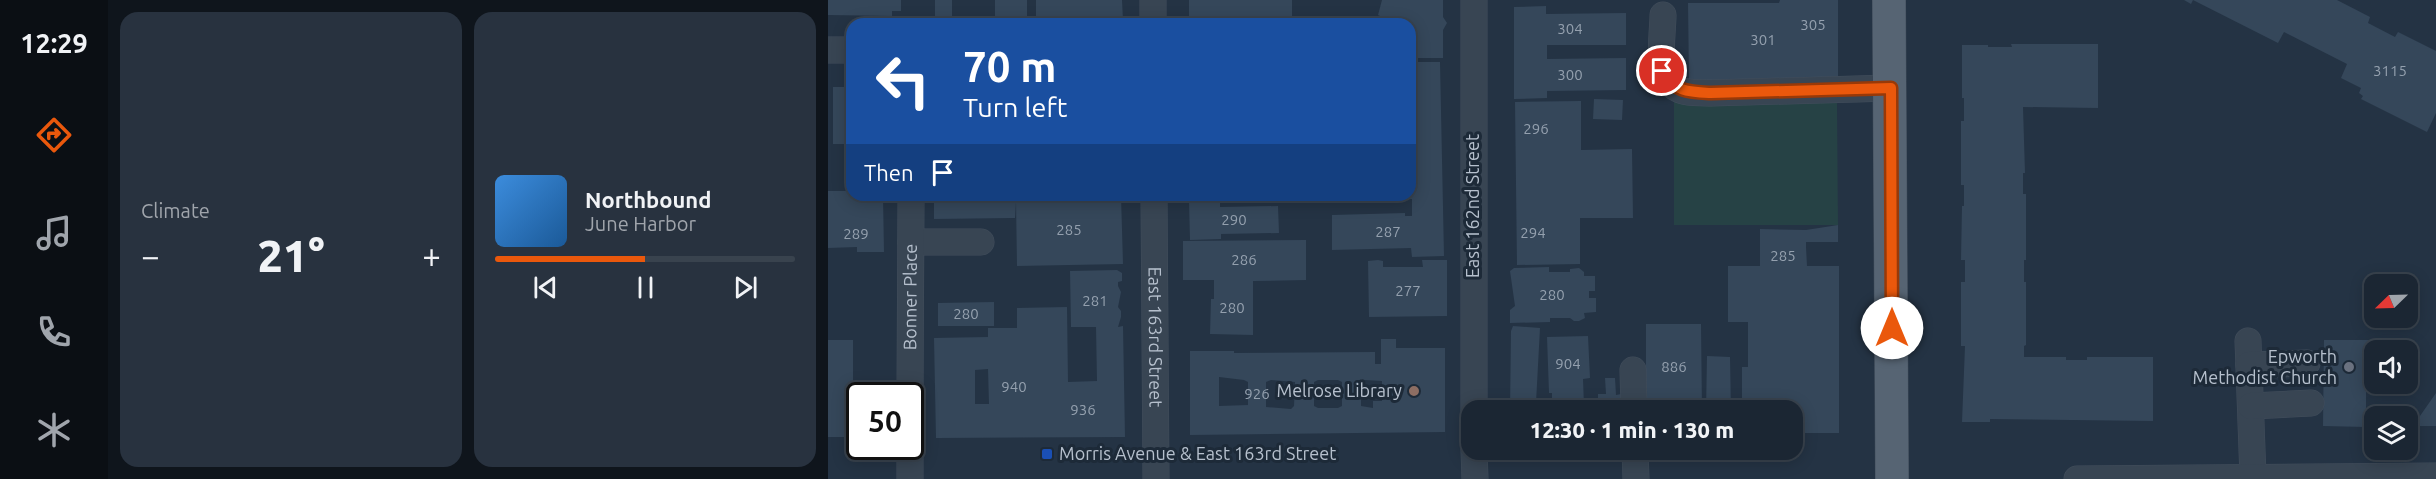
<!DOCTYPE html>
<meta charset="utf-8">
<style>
:root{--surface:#1b2633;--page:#28323f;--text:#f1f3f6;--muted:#a0a5ac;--line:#39434e;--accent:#ea580c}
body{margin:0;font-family:Ubuntu,sans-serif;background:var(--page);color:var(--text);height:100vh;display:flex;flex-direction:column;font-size:22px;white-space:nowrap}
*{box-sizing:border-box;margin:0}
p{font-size:20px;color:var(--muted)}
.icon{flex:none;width:33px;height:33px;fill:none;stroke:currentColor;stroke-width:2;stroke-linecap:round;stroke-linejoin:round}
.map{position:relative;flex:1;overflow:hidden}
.details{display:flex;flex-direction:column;gap:12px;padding:12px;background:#0f151c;width:720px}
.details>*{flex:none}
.top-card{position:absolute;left:18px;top:18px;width:570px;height:183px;border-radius:18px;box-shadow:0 3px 15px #0003,0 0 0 2px var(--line);background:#1a4fa0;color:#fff;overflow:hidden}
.needle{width:39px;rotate:247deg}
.tools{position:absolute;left:1536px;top:274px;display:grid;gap:12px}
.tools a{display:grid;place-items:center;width:54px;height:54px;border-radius:12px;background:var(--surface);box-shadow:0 3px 15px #0003,0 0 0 2px var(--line);font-size:30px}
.speed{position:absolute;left:18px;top:382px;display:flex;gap:12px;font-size:30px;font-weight:700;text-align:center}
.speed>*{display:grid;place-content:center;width:78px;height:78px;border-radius:50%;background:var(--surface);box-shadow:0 3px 15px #0003,0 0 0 2px var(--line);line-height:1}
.speed .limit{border:3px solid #111;border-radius:9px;background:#fff;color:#111}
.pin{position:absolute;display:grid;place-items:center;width:51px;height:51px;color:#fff;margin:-26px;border:3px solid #fff;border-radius:50%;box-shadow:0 2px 6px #0007}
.me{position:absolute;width:66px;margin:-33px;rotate:0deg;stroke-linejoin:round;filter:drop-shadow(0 0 4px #0008)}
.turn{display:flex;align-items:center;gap:21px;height:126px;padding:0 18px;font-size:27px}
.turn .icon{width:78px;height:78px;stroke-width:2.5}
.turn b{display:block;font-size:42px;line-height:51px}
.then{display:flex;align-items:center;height:57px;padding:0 18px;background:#0003;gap:12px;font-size:22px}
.big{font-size:45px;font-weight:800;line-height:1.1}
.details .widget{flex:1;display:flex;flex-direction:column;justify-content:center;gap:9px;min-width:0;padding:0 21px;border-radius:18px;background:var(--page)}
.song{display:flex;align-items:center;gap:18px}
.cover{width:72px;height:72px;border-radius:9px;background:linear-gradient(135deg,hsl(210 70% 55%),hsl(210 70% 35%))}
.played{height:6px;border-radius:3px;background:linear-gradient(90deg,var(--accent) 50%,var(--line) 50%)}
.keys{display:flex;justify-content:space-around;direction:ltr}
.heat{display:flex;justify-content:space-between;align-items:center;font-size:33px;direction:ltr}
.details .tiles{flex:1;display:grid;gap:12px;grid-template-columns:repeat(2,1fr)}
.trip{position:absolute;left:633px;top:400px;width:342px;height:60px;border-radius:18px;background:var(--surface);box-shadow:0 3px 15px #0003,0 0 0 2px var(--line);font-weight:800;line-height:60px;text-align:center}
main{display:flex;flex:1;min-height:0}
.tabs{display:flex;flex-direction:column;width:108px;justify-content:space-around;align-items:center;background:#0b0f14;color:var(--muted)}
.tabs .icon{width:42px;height:42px}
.tabs .selected{color:var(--accent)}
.tabs b{font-size:27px;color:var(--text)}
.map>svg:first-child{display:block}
.green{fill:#264245}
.building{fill:#35475a;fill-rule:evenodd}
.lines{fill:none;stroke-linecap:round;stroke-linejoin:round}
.minor-casing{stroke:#424e5c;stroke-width:27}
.major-casing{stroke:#424e5c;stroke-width:34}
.minor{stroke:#384553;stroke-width:26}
.major{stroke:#566473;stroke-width:33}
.route-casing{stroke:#983908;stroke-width:15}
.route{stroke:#ea580c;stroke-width:10}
.worship-dot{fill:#6b7280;stroke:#1d2a38;stroke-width:2}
.education-dot{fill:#8d6e63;stroke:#1d2a38;stroke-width:2}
.transit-dot{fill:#1a4fb4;stroke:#1d2a38;stroke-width:2}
.labels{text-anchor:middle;stroke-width:6;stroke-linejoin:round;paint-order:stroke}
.number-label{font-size:15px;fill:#94a0ae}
.street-label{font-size:18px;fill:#b6c0cd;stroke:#1d2a38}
.poi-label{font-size:18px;fill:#b6c0cd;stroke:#1d2a38;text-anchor:end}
</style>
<main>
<nav class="tabs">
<b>12:29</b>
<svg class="icon selected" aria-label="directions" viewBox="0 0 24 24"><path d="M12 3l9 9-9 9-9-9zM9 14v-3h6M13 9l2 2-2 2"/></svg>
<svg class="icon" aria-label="music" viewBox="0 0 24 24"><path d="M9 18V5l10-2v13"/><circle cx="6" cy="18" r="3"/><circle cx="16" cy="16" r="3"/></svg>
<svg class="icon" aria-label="phone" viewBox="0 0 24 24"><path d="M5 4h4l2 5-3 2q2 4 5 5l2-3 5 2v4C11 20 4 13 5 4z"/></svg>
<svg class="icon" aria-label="climate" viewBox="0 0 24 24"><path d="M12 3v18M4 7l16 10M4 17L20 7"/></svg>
</nav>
<section class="details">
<div class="tiles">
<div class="widget"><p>Climate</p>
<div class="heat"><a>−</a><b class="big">21°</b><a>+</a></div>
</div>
<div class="widget">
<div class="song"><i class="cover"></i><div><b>Northbound</b><p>June Harbor</p></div></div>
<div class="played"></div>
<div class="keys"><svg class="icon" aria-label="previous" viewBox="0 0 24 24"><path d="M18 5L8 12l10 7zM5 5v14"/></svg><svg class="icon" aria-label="pause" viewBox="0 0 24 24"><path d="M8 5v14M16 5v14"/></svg><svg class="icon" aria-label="next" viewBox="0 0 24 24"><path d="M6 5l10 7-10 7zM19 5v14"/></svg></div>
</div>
</div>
</section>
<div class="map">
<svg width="1608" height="479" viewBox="0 0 1608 479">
<rect width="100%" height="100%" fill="#243344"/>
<path class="green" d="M1009,101L1010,225H846V102Z"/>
<path class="building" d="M0,0H73V11H64V16L0,15Z
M107,0H124V17H107Z
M167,0H199V20H167Z
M208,0H294L295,20H208Z
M361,0H464V24H361Z
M554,0H615V17L619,23L615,30V58H582V24H554V17L550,15Z
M952,0H1010V77L965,80H861L860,3H951Z
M1356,0H1509L1542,17L1540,23L1567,37L1570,32L1608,51V113L1599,132L1533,99L1535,96L1531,93L1533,88L1513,78L1519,64L1456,32L1450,43L1365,0L1363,4Z
M718,6V14L798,13V45H719V59L798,58V90L719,91V98L686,99V7Z
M1183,44H1270V108L1195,107L1197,173H1195V194H1198V260H1196V282H1198V345L1196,346V357H1238V360H1259V357H1325V421L1162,419V422H1134L1137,346H1133V282H1137V260H1133L1134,206H1136V185H1133V121H1136V98H1134V45H1160V47H1184Z
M583,62H612L616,256L584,257L583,248L504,250V215L577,213V216H584V199L505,200V195H582Z
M5,87H24V144H5Z
M766,99L795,100L794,120L765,119Z
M753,101V150L804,149L805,218H752V264L689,265L687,102Z
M0,191H24V195H55L56,252H29V247L0,248Z
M106,195H293L295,264L189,266L188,202L187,218L106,219Z
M466,195H490V200H466Z
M361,201H392V207L450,206L451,233L393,234V239L362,240Z
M1010,225V242H978V247L979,266H1011V433H964V411H914V367H920V322H900V266H932V229L978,230Z
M478,240V280L425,281V335L382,334L383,299H386V280H355V241Z
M550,260L555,261V267H595L594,260H619V316L541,317L540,261Z
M721,267V272H742V269L751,268L756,272V276H767V291H761V298H768V312L756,313L757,318L751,321H746L742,318H722V322L682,323V310L687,306L682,271L686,268Z
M289,270L294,273V281L290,282V286L293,292L290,307L293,311V317L290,327L295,326L297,437L108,438L106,338L160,337V328H189V308L239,307L240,382L269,381L268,327H243L242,271ZM160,369L161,404H147V370Z
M166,302V326H110V303Z
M818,324H873L874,411H818Z
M685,326L712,328L708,403L713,409V406L724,403V393H721L719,337L760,336L762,378L755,379L756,405L770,404V394H778L777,378H787L788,395L793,394L794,411H682L683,331Z
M553,339H568V348H617V432L362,435V351H406V353L547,352V364H553ZM391,377L416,380L420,382V405L391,406ZM443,380L467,382L466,406L463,409L438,407V382ZM490,380H510L514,382V406L510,408H490L486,406V382ZM537,380L554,381V401H545V408L533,406V382Z
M0,340H25V413H32V437H0Z
M1496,340H1542V346H1555L1554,351H1546V384H1538V427L1495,426Z
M879,356L902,357L903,411H878Z
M1608,393V426H1585Z"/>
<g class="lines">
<defs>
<g id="minor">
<path d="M325,0V24"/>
<path d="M835,15C835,37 826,77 850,89C859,94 872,92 883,93L1063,88"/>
<path d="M0,50H24"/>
<path id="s1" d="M326,195L328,479"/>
<path d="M83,242H153"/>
<path d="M1420,341L1425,477"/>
<path d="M1421,365L1479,363"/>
<path d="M805,370L806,411"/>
<path id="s2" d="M82,396L83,199"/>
<path d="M1423,406L1483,403"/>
<path d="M646,411V0"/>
<path d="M646,450L647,479"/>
<path d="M807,450L808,479"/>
<path d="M82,479V447"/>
<path d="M1249,479L1608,476"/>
</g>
<path id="major" d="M1061,0L1064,479"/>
</defs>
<use href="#minor" class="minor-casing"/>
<use href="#major" class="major-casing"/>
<use href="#minor" class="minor"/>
<use href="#major" class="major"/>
</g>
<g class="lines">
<defs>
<path id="route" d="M834,71C846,92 861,92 883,93L1063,88L1064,328"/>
</defs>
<use href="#route" class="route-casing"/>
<use href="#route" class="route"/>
</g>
<circle class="worship-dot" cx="1521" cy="367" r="6"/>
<circle class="education-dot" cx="586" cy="391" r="6"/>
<rect class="transit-dot" x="213" y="448" width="12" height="12" rx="3"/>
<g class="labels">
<g class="number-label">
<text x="985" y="30">305</text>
<text x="742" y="34">304</text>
<text x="935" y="45">301</text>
<text x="1562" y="76">3115</text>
<text x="742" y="80">300</text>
<text x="708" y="134">296</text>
<text x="406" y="225">290</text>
<text x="241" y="235">285</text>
<text x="560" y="237">287</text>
<text x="705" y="238">294</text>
<text x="28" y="239">289</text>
<text x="955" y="261">285</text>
<text x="416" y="265">286</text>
<text x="580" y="296">277</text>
<text x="724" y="300">280</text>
<text x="267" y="306">281</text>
<text x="404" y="313">280</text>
<text x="138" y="319">280</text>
<text x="740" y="369">904</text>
<text x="846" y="372">886</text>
<text x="186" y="392">940</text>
<text x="429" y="399">926</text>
<text x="255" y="415">936</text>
</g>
<g class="street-label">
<text transform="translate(645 206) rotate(-90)" y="6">East 162nd Street</text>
<text dy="6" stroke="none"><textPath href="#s2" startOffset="99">Bonner Place</textPath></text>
<text dy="6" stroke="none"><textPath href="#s1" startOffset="142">East 163rd Street</textPath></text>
</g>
<g class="poi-label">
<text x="1509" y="363">Epworth<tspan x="1509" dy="21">Methodist Church</tspan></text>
<text x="574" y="397">Melrose Library</text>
<text x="231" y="460" text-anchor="start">Morris Avenue &amp; East 163rd Street</text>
</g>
</g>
</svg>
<div class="tools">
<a><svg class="needle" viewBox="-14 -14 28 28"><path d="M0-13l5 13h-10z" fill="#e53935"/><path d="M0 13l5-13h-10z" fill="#a0a5ac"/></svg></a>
<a><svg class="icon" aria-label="sound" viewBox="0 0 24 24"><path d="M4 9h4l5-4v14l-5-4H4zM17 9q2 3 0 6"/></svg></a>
<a><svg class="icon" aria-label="layers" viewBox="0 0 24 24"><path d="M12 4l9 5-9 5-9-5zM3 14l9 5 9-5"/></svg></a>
</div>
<div class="speed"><div class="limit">50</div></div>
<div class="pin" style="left:834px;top:71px;background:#d93025"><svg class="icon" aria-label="arrive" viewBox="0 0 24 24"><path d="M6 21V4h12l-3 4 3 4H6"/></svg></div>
<svg class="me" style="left:1064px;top:328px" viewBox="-20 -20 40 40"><circle r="19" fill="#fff"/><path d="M0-13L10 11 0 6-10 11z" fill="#ea580c"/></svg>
<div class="trip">12:30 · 1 min · 130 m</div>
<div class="top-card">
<div class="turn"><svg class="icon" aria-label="left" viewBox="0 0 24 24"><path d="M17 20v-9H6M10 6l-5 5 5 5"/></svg><div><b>70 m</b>Turn left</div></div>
<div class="then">Then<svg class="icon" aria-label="arrive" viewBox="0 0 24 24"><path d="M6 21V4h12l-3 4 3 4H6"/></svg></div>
</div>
</div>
</main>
